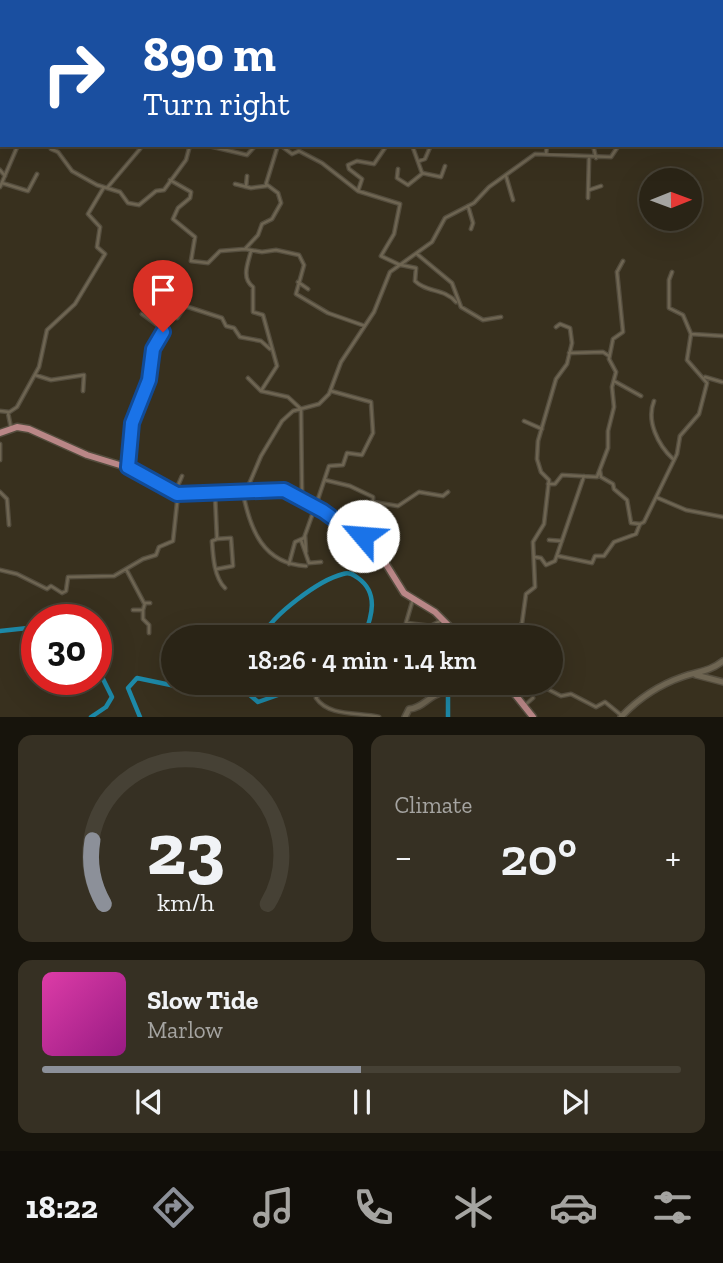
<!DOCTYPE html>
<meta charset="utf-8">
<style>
:root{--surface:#2a2416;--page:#363023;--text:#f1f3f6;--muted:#a5a4a1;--line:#464135;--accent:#8c9099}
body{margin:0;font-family:"Zilla Slab",serif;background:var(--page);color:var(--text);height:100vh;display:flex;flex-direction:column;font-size:26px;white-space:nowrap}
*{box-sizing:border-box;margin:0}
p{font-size:23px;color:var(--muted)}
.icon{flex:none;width:38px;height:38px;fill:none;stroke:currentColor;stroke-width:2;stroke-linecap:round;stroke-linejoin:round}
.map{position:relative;height:717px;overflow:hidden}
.side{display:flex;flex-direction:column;gap:18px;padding:18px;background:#17140c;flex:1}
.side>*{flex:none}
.guide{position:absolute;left:0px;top:0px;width:724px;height:147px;box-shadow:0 7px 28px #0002,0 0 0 2px var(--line);background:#1a4fa0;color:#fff;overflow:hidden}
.needle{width:46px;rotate:89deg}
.controls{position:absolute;left:639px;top:168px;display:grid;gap:14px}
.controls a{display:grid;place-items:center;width:63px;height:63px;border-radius:50%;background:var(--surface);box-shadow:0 7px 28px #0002,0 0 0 2px var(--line);font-size:35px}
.speed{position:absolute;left:21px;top:604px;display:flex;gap:14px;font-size:35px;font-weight:700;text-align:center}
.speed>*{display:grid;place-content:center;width:91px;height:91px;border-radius:50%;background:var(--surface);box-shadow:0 7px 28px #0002,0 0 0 2px var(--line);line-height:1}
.speed .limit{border:10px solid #d22;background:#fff;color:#111}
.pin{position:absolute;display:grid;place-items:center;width:60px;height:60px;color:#fff;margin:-72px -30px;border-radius:50% 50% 50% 0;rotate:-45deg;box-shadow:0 0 7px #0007}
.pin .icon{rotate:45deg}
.me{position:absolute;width:77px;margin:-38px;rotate:297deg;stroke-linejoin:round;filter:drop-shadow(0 0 5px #0008)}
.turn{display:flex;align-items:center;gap:24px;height:147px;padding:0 28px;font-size:32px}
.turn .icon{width:91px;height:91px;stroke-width:2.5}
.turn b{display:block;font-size:49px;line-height:60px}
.big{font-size:52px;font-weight:600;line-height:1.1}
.side .card{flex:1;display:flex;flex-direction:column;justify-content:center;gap:10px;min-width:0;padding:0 24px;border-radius:14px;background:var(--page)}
.side .dial{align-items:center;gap:0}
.dial svg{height:182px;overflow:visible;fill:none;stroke:var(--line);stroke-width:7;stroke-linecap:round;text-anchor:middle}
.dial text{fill:var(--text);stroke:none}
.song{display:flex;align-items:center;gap:21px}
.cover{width:84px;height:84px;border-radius:10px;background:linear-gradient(135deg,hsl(320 70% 55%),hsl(310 70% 35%))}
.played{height:7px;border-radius:4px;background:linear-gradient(90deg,var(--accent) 50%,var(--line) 50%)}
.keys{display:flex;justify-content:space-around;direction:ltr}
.heat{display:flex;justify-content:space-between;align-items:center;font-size:38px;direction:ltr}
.side .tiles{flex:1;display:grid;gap:18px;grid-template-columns:1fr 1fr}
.card:last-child{grid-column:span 2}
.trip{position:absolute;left:161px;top:625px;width:402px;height:70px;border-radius:35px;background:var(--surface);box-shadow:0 7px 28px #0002,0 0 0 2px var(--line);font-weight:600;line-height:70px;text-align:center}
.dock{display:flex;height:112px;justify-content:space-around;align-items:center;background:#110e09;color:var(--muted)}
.dock .icon{width:49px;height:49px}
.dock .current{color:var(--accent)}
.dock b{font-size:32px;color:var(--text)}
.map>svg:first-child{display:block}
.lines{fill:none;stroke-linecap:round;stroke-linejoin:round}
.river{stroke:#1d89a8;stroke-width:4.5}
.street-casing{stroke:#544d3e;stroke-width:5}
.secondary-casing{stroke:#544d3e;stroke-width:8}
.primary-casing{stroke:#544d3e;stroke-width:9}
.street{stroke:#6e6552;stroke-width:2.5}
.secondary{stroke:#6e6552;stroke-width:5}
.primary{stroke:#ba8787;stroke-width:6}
.route-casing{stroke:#114b97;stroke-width:18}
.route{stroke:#1a73e8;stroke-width:12}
</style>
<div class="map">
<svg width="723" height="717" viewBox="0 0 723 717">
<rect width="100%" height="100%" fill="#38301e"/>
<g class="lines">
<path class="river" d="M0,631L37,627
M262,637C272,615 319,580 343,574C349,572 353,574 358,578C379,593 372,616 364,637
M445,682L448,693V717
M91,717L106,707L112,697L96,665
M140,717L128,688L137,678L185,688H218L237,684L258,702L278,695L284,682"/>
<defs>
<path id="street" d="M189,0L192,2
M289,0V2
M438,0V2
M609,0L613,2
M48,2V0
M246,2V0
M546,2V0
M577,2L581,0
M723,38V37
M0,55L2,57
M51,145V149L58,152L72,171L97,185L120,192L128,203L139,205L156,191L164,190L186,160L190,145
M205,145L247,155L256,145
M280,145L292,154L299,151L322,163L358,191L400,204L394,234L381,256L400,265
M412,145L422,173L441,177L445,166
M593,145L596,158
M546,154L547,145
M419,161L425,159L431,145
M398,169L397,178L408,185L423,173
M0,170L5,176
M506,176L513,200
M170,180L191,192L190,198L178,208L173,219L195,237L191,261L208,263L220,251L245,249L262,252L276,250L299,255L304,265L296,294L328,313L365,326
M2,183L28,191L37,174
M235,184L251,188L266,186
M0,187L18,145
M246,187L247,176
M107,188L140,149
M589,190L601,186
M358,191L362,179L349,169L348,165L357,161L374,164L387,145
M588,198L589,158
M468,206L473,223L471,229
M245,249L258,235L262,224L272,219L281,203L278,193L266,184L278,145
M251,251C248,263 241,278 253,287V312L263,315L277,366L261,391
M417,254L452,283L461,307L483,320L501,317
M401,265L416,268L415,281C427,293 444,288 456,302
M298,282L308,289
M158,324L164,315L177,318L185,306L222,318L226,326L234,328L240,337L261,341L270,349
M691,334L723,336
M569,353L603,352L609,356
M35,375L51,380L84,375L83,391
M705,377L722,382
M248,378L261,391L288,397L301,409
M614,381L641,396
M654,401C646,421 658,445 673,459
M301,409L302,497
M0,411L9,412
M524,421L542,429
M11,428L8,413L17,407L39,367L47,330L75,304L105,254L97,247L100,227L88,214L104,187
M0,444V460
M128,467L132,423L149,380L153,350L164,330L142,314
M600,471L601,477L613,484L614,489L627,500L631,523L640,524
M325,480L350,486L373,497V501
M548,484H555L562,475L597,477L608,448V431L614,407L612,387L616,372L609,359L613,339L623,332L617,272L623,261
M247,489L261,456L282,421L293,411L319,404L329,394L341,362L374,312L390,272L432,242L445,218L474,203L489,187L535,154L611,157L619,145
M176,490L182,476
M0,492L7,499L9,525
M243,493C250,529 263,564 306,566
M215,494L217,539L212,541C213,556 214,577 225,588
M658,498L686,510L723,517
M320,508L318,499L329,466L343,465L347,453L362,455L373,433L371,402L331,391
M305,535L306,552
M363,537L362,519L373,502L398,506L419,492L443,496L448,492
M216,539L231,538L233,566L217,569
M301,540L309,563L321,562
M549,540L562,541
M558,556L592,563L595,556H604L614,542L636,534L640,524L644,522L677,454L680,436L699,414L707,383L687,360L691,334L683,315L669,308V280L672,272
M535,557L541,558L546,565L555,561L584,476
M289,564L295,542L304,538L315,507
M126,569L144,603H150
M0,570L17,574L47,589L51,586L62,593L66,591L68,577L114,576L143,559L156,555L159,547L173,541L178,494
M413,599L406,623L431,626L442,620
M133,610H143L145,603
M143,610V619L149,625V633
M442,637L447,625
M512,637L522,623L526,594L535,587L533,542L544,524L549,480L541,472L537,459L538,441L556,379L567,364L572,343L570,328L560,324L556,327
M328,682L316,698C329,717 359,712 379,717
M534,682L561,696L571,694L596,707L605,702L621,715
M524,706L533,698"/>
<path id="secondary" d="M696,675L723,682
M405,717L409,709C422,708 427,698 440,693C452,688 463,690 474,682
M621,717C637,700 659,685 682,677C698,671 709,672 723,661"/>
<path id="primary" d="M0,433L17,427L29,429L87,455L136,470L153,483L178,494L284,490L323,511L354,535L374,545L404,593L435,612L460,637
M505,682L533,717"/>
</defs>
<use href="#street" class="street-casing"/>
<use href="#secondary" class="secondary-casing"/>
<use href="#primary" class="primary-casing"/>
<use href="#street" class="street"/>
<use href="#secondary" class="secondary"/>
<use href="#primary" class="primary"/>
</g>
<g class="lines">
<defs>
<path id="route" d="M163,332L153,349L149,380L132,423L128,467L177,494L284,490L323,511L363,540V536"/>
</defs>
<use href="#route" class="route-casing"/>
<use href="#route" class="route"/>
</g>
</svg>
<div class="controls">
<a><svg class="needle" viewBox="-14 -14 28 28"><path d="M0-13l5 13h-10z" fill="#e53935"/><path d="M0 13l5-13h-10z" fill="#a5a4a1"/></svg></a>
</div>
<div class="speed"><div class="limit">30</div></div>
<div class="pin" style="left:163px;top:332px;background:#d93025"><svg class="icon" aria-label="arrive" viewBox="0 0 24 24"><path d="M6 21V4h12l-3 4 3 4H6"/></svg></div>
<svg class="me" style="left:363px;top:536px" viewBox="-20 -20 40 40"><circle r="19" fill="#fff"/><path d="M0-13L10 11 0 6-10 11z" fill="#1a73e8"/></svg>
<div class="trip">18:26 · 4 min · 1.4 km</div>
<div class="guide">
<div class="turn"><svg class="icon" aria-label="right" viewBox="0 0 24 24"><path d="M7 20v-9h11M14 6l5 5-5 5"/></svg><div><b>890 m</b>Turn right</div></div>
</div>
</div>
<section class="side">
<div class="tiles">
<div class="card dial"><svg viewBox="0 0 100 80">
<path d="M14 69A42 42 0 1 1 86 69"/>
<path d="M14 69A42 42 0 0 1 9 41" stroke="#8c9099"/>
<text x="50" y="56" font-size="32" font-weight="700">23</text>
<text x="50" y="72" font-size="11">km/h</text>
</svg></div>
<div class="card"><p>Climate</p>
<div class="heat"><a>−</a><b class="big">20°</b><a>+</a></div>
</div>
<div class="card">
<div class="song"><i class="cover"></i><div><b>Slow Tide</b><p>Marlow</p></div></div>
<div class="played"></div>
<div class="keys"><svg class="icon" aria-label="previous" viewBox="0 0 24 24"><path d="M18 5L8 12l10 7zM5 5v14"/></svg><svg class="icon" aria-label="pause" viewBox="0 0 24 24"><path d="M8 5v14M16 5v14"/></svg><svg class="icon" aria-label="next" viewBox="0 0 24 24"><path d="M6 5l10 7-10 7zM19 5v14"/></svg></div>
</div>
</div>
</section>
<nav class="dock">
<b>18:22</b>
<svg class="icon current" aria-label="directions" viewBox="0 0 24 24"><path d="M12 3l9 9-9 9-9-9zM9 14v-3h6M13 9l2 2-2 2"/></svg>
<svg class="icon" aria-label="music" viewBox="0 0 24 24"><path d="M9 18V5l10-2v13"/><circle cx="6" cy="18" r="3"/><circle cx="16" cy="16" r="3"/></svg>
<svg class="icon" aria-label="phone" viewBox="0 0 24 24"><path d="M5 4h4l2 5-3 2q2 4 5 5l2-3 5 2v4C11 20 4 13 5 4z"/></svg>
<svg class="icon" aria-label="climate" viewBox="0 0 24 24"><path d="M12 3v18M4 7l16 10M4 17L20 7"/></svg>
<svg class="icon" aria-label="car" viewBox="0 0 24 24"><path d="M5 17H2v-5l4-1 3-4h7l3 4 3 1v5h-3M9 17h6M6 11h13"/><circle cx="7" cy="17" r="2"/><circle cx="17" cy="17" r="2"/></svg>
<svg class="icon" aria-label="filters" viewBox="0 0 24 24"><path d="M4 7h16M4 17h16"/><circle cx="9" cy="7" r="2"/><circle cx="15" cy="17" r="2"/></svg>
</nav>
